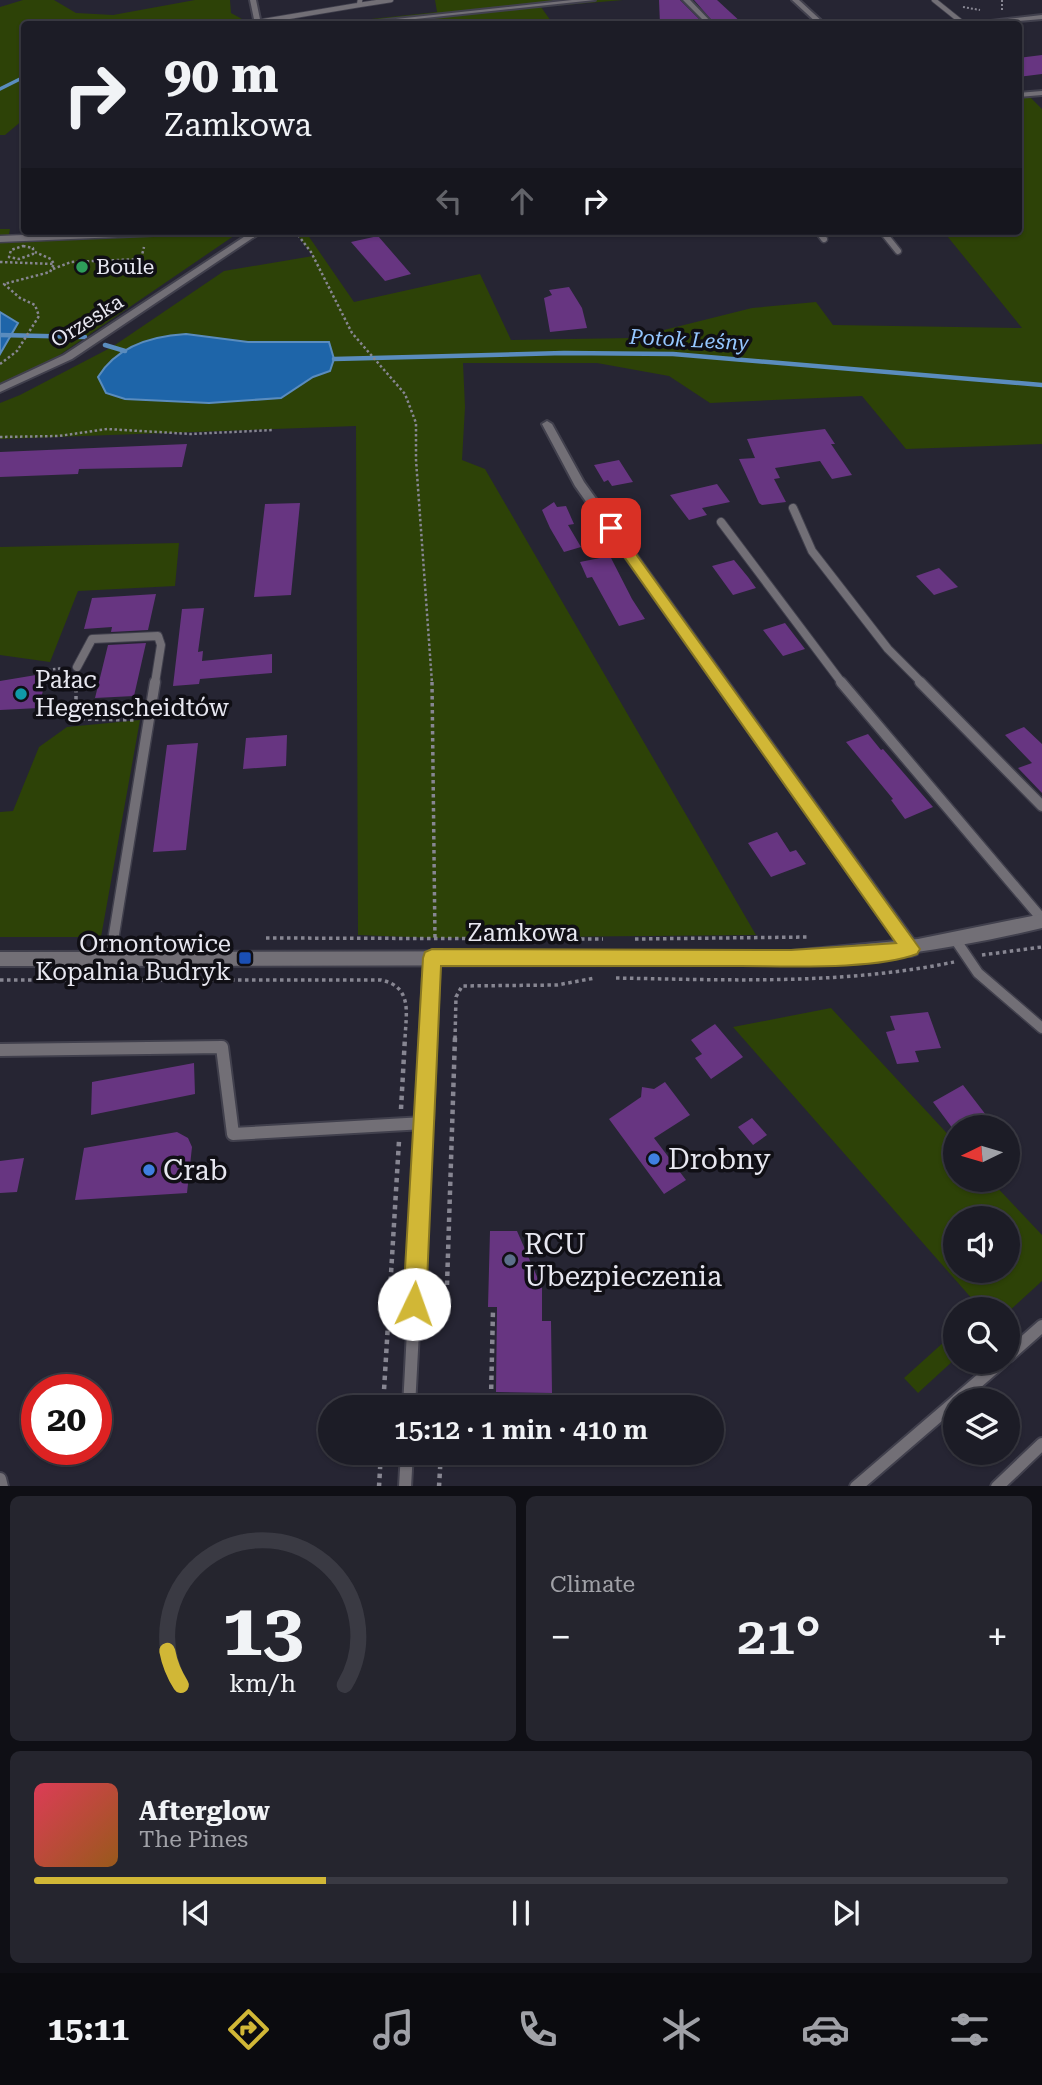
<!DOCTYPE html>
<meta charset="utf-8">
<style>
:root{--surface:#1c1c26;--page:#25252e;--text:#f1f3f6;--muted:#a0a1a7;--line:#3a3a43;--accent:#d1b736}
body{margin:0;font-family:"Roboto Serif",serif;background:var(--page);color:var(--text);height:100vh;display:flex;flex-direction:column;font-size:26px;white-space:nowrap}
*{box-sizing:border-box;margin:0}
p{font-size:23px;color:var(--muted)}
.icon{flex:none;width:38px;height:38px;fill:none;stroke:currentColor;stroke-width:2;stroke-linecap:round;stroke-linejoin:round}
.map{position:relative;height:1486px;overflow:hidden}
.sheet{display:flex;flex-direction:column;gap:10px;padding:10px;background:#0f0f15;flex:1}
.sheet>*{flex:none}
.hud{position:absolute;left:21px;top:21px;width:1001px;height:214px;border-radius:7px;box-shadow:0 2px 5px #0004,0 0 0 2px var(--line);background:#1c1c26;color:var(--text);overflow:hidden}
.needle{width:46px;rotate:265deg}
.fabs{position:absolute;left:943px;top:1115px;display:grid;gap:14px}
.fabs a{display:grid;place-items:center;width:77px;height:77px;border-radius:50%;background:var(--surface);box-shadow:0 2px 5px #0004,0 0 0 2px var(--line);font-size:35px}
.speed{position:absolute;left:21px;top:1374px;display:flex;gap:14px;font-size:35px;font-weight:700;text-align:center}
.speed>*{display:grid;place-content:center;width:91px;height:91px;border-radius:50%;background:var(--surface);box-shadow:0 2px 5px #0004,0 0 0 2px var(--line);line-height:1}
.speed .limit{border:10px solid #d22;background:#fff;color:#111}
.pin{position:absolute;display:grid;place-items:center;width:60px;height:60px;color:#fff;margin:-30px;border-radius:14px;box-shadow:0 4px 10px #0006}
.me{position:absolute;width:77px;margin:-38px;rotate:3deg;stroke-linejoin:round;filter:drop-shadow(0 0 5px #0008)}
.turn{display:flex;align-items:center;gap:24px;height:147px;padding:0 28px;font-size:32px}
.turn .icon{width:91px;height:91px;stroke-width:2.5}
.turn b{display:block;font-size:49px;line-height:60px}
.lanes{display:flex;align-items:center;height:66px;padding:0 28px;background:#0003;justify-content:center;gap:35px;direction:ltr}
.lanes .off{opacity:.35}
.big{font-size:52px;font-weight:600;line-height:1.1}
.sheet .card{flex:1;display:flex;flex-direction:column;justify-content:center;gap:10px;min-width:0;padding:0 24px;border-radius:10px;background:var(--page)}
.sheet .dial{align-items:center;gap:0}
.dial svg{height:182px;overflow:visible;fill:none;stroke:var(--line);stroke-width:7;stroke-linecap:round;text-anchor:middle}
.dial text{fill:var(--text);stroke:none}
.song{display:flex;align-items:center;gap:21px}
.cover{width:84px;height:84px;border-radius:10px;background:linear-gradient(135deg,hsl(350 70% 55%),hsl(30 70% 35%))}
.played{height:7px;border-radius:4px;background:linear-gradient(90deg,var(--accent) 30%,var(--line) 30%)}
.keys{display:flex;justify-content:space-around;direction:ltr}
.heat{display:flex;justify-content:space-between;align-items:center;font-size:38px;direction:ltr}
.sheet .tiles{flex:1;display:grid;gap:10px;grid-template-columns:1fr 1fr}
.card:last-child{grid-column:span 2}
.trip{position:absolute;left:318px;top:1395px;width:406px;height:70px;border-radius:35px;background:var(--surface);box-shadow:0 2px 5px #0004,0 0 0 2px var(--line);font-weight:600;line-height:70px;text-align:center}
.tabs{display:flex;height:112px;justify-content:space-around;align-items:center;background:#0b0b0f;color:var(--muted)}
.tabs .icon{width:49px;height:49px}
.tabs .selected{color:var(--accent)}
.tabs b{font-size:32px;color:var(--text)}
.map>svg:first-child{display:block}
.green{fill:#2d4207;fill-rule:evenodd}
.water{fill:#1e65a9;stroke:#5a8cbe;stroke-width:2}
.lines{fill:none;stroke-linecap:round;stroke-linejoin:round}
.stream-far1{stroke:#5a8cbe;stroke-width:3.5}
.stream{stroke:#5a8cbe;stroke-width:4.5}
.building{fill:#673581}
.service-far4-casing{stroke:#41404d;stroke-width:6}
.service-far3-casing{stroke:#41404d;stroke-width:9}
.service-far2-casing{stroke:#41404d;stroke-width:10}
.service-far1-casing{stroke:#41404d;stroke-width:13}
.service-casing{stroke:#41404d;stroke-width:16}
.minor-casing{stroke:#41404d;stroke-width:4}
.tertiary-casing{stroke:#41404d;stroke-width:4}
.path-far3{stroke:#878692;stroke-width:2;stroke-dasharray:2 2;stroke-linecap:butt}
.path-far2{stroke:#878692;stroke-width:2.5;stroke-dasharray:2.5 2.5;stroke-linecap:butt}
.path-far1{stroke:#878692;stroke-width:3.5;stroke-dasharray:3.5 3.5;stroke-linecap:butt}
.path{stroke:#878692;stroke-width:4.5;stroke-dasharray:4.5 4.5;stroke-linecap:butt}
.service-far4{stroke:#726f76;stroke-width:4.5}
.service-far3{stroke:#726f76;stroke-width:6}
.service-far2{stroke:#726f76;stroke-width:8}
.service-far1{stroke:#726f76;stroke-width:10}
.service{stroke:#726f76;stroke-width:12}
.minor{fill:#726f76;fill-rule:evenodd}
.tertiary{fill:#726f76;fill-rule:evenodd}
.route{fill:#d1b736;stroke:#887723;stroke-width:2}
.leisure-dot{fill:#2e9e5b;stroke:#100f15;stroke-width:2.5}
.culture-dot{fill:#0f9aa8;stroke:#100f15;stroke-width:2.5}
.transit-dot{fill:#1a4fb4;stroke:#100f15;stroke-width:2.5}
.shop-dot{fill:#3f7fe0;stroke:#100f15;stroke-width:2.5}
.service-dot{fill:#5c6f8a;stroke:#100f15;stroke-width:2.5}
.labels{text-anchor:middle;stroke-width:7;stroke-linejoin:round;paint-order:stroke}
.far-poi-label{font-size:21px;fill:#e7e7f0;stroke:#100f15;text-anchor:start}
.far-street-label{font-size:21px;fill:#e7e7f0;stroke:#100f15}
.far-water-label{font-size:21px;font-style:italic;fill:#95c7ff;stroke:#100f15}
.poi-label{font-size:24px;fill:#e7e7f0;stroke:#100f15;text-anchor:start}
.street-label{font-size:24px;fill:#e7e7f0;stroke:#100f15}
.near-poi-label{font-size:28px;fill:#e7e7f0;stroke:#100f15;text-anchor:start}
</style>
<div class="map">
<svg width="1042" height="1487" viewBox="0 0 1042 1487">
<rect width="100%" height="100%" fill="#262533"/>
<path class="green" d="M23,0H54L76,13L113,15L195,0H230L231,13L242,19L243,24H24V119L5,135H0V7Z
M435,0H623L541,7L553,24H324L437,12Z
M1030,97L1042,109V444L906,449L862,396L710,403L669,376L597,363H463L465,407L462,460L485,469L756,935L435,938L358,935L356,426L0,439V403L20,395L112,347L224,271L313,256L299,237V231H305L354,302L480,274L511,340L632,338L752,308L816,302L833,325L1022,328L943,231H1018L1019,99ZM186,334L248,342L330,371L313,377L281,398L209,403L125,399L99,377C117,346 152,336 186,334Z
M0,229H10L9,234H36L37,231H241L58,356L0,384V354L18,324L0,312Z
M179,543L175,586L78,591L50,662L0,655V547Z
M140,720L101,937H0V812L13,811L39,747L67,727Z
M831,1008L955,1142L956,1180H990L1042,1235V1281L1008,1312V1309H981L733,1027ZM956,1218H1008V1270H956Z
M955,1332V1359L918,1393L904,1378Z"/>
<path class="water" d="M0,312L18,323L0,354Z
M186,334L248,342H329L334,359L330,371L313,377L281,398L209,403L125,399L106,393L98,377C117,346 152,336 186,334Z"/>
<g class="lines">
<path class="stream-far1" d="M0,89L24,77"/>
<path class="stream" d="M0,335L85,337
M105,345L125,351
M334,359L564,353L673,354L1042,385"/>
</g>
<path class="building" d="M659,0H680L704,24H660Z
M694,0H717L743,24H715Z
M1042,55V74L1018,77V58Z
M378,236L411,274L385,281L351,242Z
M569,287L582,308L587,328L550,332L544,298L552,295L549,290Z
M825,429L835,444H831L852,475L832,479L820,461L775,468L780,478L774,479L786,502L762,505L759,503L739,459L755,458L747,439Z
M187,444L182,467L79,469L78,474L0,477V452Z
M619,460L633,482L612,486L608,480L604,482L594,465Z
M717,484L730,502L702,508L707,515L689,520L670,495Z
M554,502L557,507L566,506L574,524L568,525L581,547L564,552L550,528L542,510Z
M300,503L291,595L254,597L265,504Z
M610,556L632,599L645,619L619,626L592,577L587,578L580,562Z
M734,560L748,577L756,588L733,595L712,566Z
M939,568L958,587L934,595L916,576Z
M156,594L148,630L111,632L112,627L84,629L92,598Z
M204,608L198,652L203,651L202,661L272,654V673L200,679L199,684L173,686L182,609Z
M785,623L805,649L783,656L763,630Z
M146,643L134,696L95,698L108,645Z
M42,674V677H46L39,708L0,710V681Z
M1024,727L1042,744V793L1018,768L1032,763L1005,735Z
M868,734L881,750L883,749L933,807L905,819L891,800L893,799L846,742Z
M287,735L286,766L243,769L246,738Z
M198,743L186,850L153,852L167,745Z
M777,832L790,852L796,850L806,864L771,877L748,843Z
M928,1012L941,1048L915,1051L919,1062L897,1064L886,1032L895,1030L890,1016Z
M715,1024L743,1057L711,1079L695,1058L702,1054L691,1040Z
M194,1063L195,1094L91,1115L92,1082Z
M665,1082L690,1115L654,1138L686,1180L664,1194L609,1119L641,1097L642,1087L654,1089Z
M963,1085L986,1115L966,1127H956V1133L933,1102Z
M752,1118L767,1135L753,1145L738,1127Z
M177,1132L188,1138L192,1147L187,1193L75,1200L84,1148Z
M24,1158L17,1192L0,1193V1161Z
M490,1231H517L542,1288V1321H551L552,1393L496,1392L497,1307H488Z"/>
<g class="lines">
<defs>
<path id="service-far4" d="M934,0L964,24
M359,5L391,0
M258,22L359,5L360,0"/>
<path id="service-far3" d="M240,231L252,235
M818,231L824,239
M882,231L898,251
M0,239L189,231"/>
<path id="service-far2" d="M793,508L812,551L888,649L922,683
M721,522L842,683
M77,667L92,639L158,636L161,645L155,683"/>
<path id="service-far1" d="M841,682L1042,919
M920,682L1042,806
M957,942L978,973L1042,1028
M110,959L155,682"/>
<path id="service" d="M0,1050L222,1047L233,1134L424,1123L409,1407
M1008,1356L1042,1326
M957,1400L1001,1362
M0,1479L2,1487
M405,1487L407,1452
M856,1487L956,1401
M997,1487L1042,1444"/>
<path id="minor" d="M572,0H595L368,24H349Z
M683,0H690L713,24H707Z
M792,0H799L825,24H818Z
M1042,15V19L985,24H966Z
M547,421L552,424L584,482L917,944L919,949L917,954L911,956L905,954L575,486L542,424Z
M432,951L438,953L440,958L433,1123L430,1129L424,1132L418,1129L415,1123L424,958L426,953Z"/>
<path id="tertiary" d="M250,0H256L261,24H255Z
M1042,91V95L1018,97V93Z
M253,231H263L72,359L0,392V385L64,355Z
M1042,914V928C959,948 876,960 791,965L0,966V952L791,951L918,939Z"/>
</defs>
<use href="#service-far4" class="service-far4-casing"/>
<use href="#service-far3" class="service-far3-casing"/>
<use href="#service-far2" class="service-far2-casing"/>
<use href="#service-far1" class="service-far1-casing"/>
<use href="#service" class="service-casing"/>
<use href="#minor" class="minor-casing"/>
<use href="#tertiary" class="tertiary-casing"/>
<path class="path-far3" d="M1002,0V10
M963,7L980,10"/>
<path class="path-far2" d="M295,231L311,252L352,333L405,394L416,423V460L432,683
M23,246L33,248V254L19,259L9,257L11,250Z
M0,262L54,264
M53,269L71,262L141,259L144,247
M0,364L17,351L39,316L35,305L20,298L4,284L50,272L54,264L51,259L35,252
M0,437L59,436L107,429L191,434L273,430
M48,670L63,668
M76,680V683"/>
<path class="path-far1" d="M76,682V719L134,720
M432,682L435,940
M266,938L603,939
M177,939H229
M635,939L809,937
M982,955L1042,947
M616,978C728,980 844,985 954,962
M0,980H381C413,987 406,1013 405,1039
M455,1039L456,997L462,986L557,985L595,978"/>
<path class="path" d="M401,1109L405,1037
M447,1285L455,1037
M383,1407L399,1141
M458,1407L467,1399L491,1398L493,1310
M379,1487L381,1452
M439,1487L441,1452"/>
<use href="#service-far4" class="service-far4"/>
<use href="#service-far3" class="service-far3"/>
<use href="#service-far2" class="service-far2"/>
<use href="#service-far1" class="service-far1"/>
<use href="#service" class="service"/>
<use href="#minor" class="minor"/>
<use href="#tertiary" class="tertiary"/>
</g>
<path class="route" d="M611,524L615,525L920,949L917,954C875,970 788,966 741,966C641,966 541,966 441,966L426,1304L422,1312L414,1315L407,1312L403,1304L423,958L425,952L432,949L791,950L896,943L606,531L604,528Z"/>
<circle class="leisure-dot" cx="82" cy="267" r="7"/>
<circle class="culture-dot" cx="21" cy="694" r="7"/>
<rect class="transit-dot" x="238" y="951" width="14" height="14" rx="3.5"/>
<g class="shop-dot">
<circle cx="654" cy="1159" r="7"/>
<circle cx="149" cy="1170" r="7"/>
</g>
<circle class="service-dot" cx="510" cy="1260" r="7"/>
<g class="labels">
<g class="far-poi-label">
<text x="96" y="274">Boule</text>
</g>
<g class="far-street-label">
<text transform="translate(87 321) rotate(-32)" y="7">Orzeska</text>
</g>
<g class="far-water-label">
<text transform="translate(689 340) rotate(3)" y="7">Potok Leśny</text>
</g>
<g class="poi-label">
<text x="35" y="688">Pałac<tspan x="35" dy="28">Hegenscheidtów</tspan></text>
<text x="231" y="952" text-anchor="end">Ornontowice<tspan x="231" dy="28">Kopalnia Budryk</tspan></text>
</g>
<g class="street-label">
<text x="523" y="941">Zamkowa</text>
</g>
<g class="near-poi-label">
<text x="668" y="1169">Drobny</text>
<text x="163" y="1180">Crab</text>
<text x="524" y="1254">RCU<tspan x="524" dy="32">Ubezpieczenia</tspan></text>
</g>
</g>
</svg>
<div class="fabs">
<a><svg class="needle" viewBox="-14 -14 28 28"><path d="M0-13l5 13h-10z" fill="#e53935"/><path d="M0 13l5-13h-10z" fill="#a0a1a7"/></svg></a>
<a><svg class="icon" aria-label="sound" viewBox="0 0 24 24"><path d="M4 9h4l5-4v14l-5-4H4zM17 9q2 3 0 6"/></svg></a>
<a><svg class="icon" aria-label="search" viewBox="0 0 24 24"><circle cx="10" cy="10" r="6"/><path d="M15 15l6 6"/></svg></a>
<a><svg class="icon" aria-label="layers" viewBox="0 0 24 24"><path d="M12 4l9 5-9 5-9-5zM3 14l9 5 9-5"/></svg></a>
</div>
<div class="speed"><div class="limit">20</div></div>
<div class="pin" style="left:611px;top:528px;background:#d93025"><svg class="icon" aria-label="arrive" viewBox="0 0 24 24"><path d="M6 21V4h12l-3 4 3 4H6"/></svg></div>
<svg class="me" style="left:414px;top:1304px" viewBox="-20 -20 40 40"><circle r="19" fill="#fff"/><path d="M0-13L10 11 0 6-10 11z" fill="#d1b736"/></svg>
<div class="trip">15:12 · 1 min · 410 m</div>
<div class="hud">
<div class="turn"><svg class="icon" aria-label="right" viewBox="0 0 24 24"><path d="M7 20v-9h11M14 6l5 5-5 5"/></svg><div><b>90 m</b>Zamkowa</div></div>
<div class="lanes"><svg class="icon off" aria-label="left" viewBox="0 0 24 24"><path d="M17 20v-9H6M10 6l-5 5 5 5"/></svg><svg class="icon off" aria-label="ahead" viewBox="0 0 24 24"><path d="M12 20V5M6 11l6-6 6 6"/></svg><svg class="icon" aria-label="right" viewBox="0 0 24 24"><path d="M7 20v-9h11M14 6l5 5-5 5"/></svg></div>
</div>
</div>
<section class="sheet">
<div class="tiles">
<div class="card dial"><svg viewBox="0 0 100 80">
<path d="M14 69A42 42 0 1 1 86 69"/>
<path d="M14 69A42 42 0 0 1 8 54" stroke="#d1b736"/>
<text x="50" y="56" font-size="32" font-weight="700">13</text>
<text x="50" y="72" font-size="11">km/h</text>
</svg></div>
<div class="card"><p>Climate</p>
<div class="heat"><a>−</a><b class="big">21°</b><a>+</a></div>
</div>
<div class="card">
<div class="song"><i class="cover"></i><div><b>Afterglow</b><p>The Pines</p></div></div>
<div class="played"></div>
<div class="keys"><svg class="icon" aria-label="previous" viewBox="0 0 24 24"><path d="M18 5L8 12l10 7zM5 5v14"/></svg><svg class="icon" aria-label="pause" viewBox="0 0 24 24"><path d="M8 5v14M16 5v14"/></svg><svg class="icon" aria-label="next" viewBox="0 0 24 24"><path d="M6 5l10 7-10 7zM19 5v14"/></svg></div>
</div>
</div>
</section>
<nav class="tabs">
<b>15:11</b>
<svg class="icon selected" aria-label="directions" viewBox="0 0 24 24"><path d="M12 3l9 9-9 9-9-9zM9 14v-3h6M13 9l2 2-2 2"/></svg>
<svg class="icon" aria-label="music" viewBox="0 0 24 24"><path d="M9 18V5l10-2v13"/><circle cx="6" cy="18" r="3"/><circle cx="16" cy="16" r="3"/></svg>
<svg class="icon" aria-label="phone" viewBox="0 0 24 24"><path d="M5 4h4l2 5-3 2q2 4 5 5l2-3 5 2v4C11 20 4 13 5 4z"/></svg>
<svg class="icon" aria-label="climate" viewBox="0 0 24 24"><path d="M12 3v18M4 7l16 10M4 17L20 7"/></svg>
<svg class="icon" aria-label="car" viewBox="0 0 24 24"><path d="M5 17H2v-5l4-1 3-4h7l3 4 3 1v5h-3M9 17h6M6 11h13"/><circle cx="7" cy="17" r="2"/><circle cx="17" cy="17" r="2"/></svg>
<svg class="icon" aria-label="filters" viewBox="0 0 24 24"><path d="M4 7h16M4 17h16"/><circle cx="9" cy="7" r="2"/><circle cx="15" cy="17" r="2"/></svg>
</nav>
